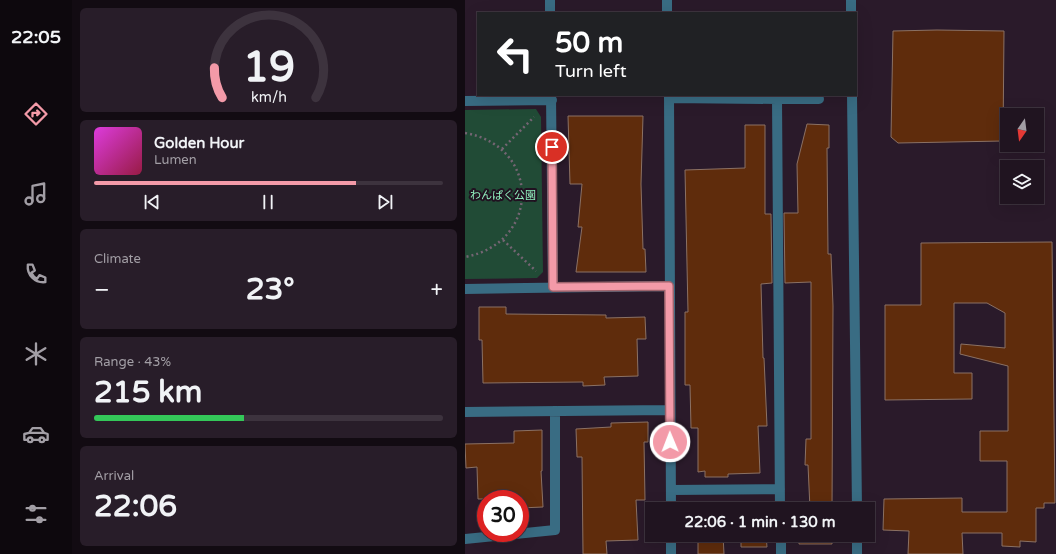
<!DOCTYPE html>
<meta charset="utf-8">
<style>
:root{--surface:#201420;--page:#281d29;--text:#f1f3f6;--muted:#a29ea5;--line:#3d333e;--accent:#f39aa8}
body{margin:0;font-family:"Varela Round","Noto Sans JP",sans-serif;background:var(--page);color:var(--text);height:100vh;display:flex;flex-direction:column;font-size:15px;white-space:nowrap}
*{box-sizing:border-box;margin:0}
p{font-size:13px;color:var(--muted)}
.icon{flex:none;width:22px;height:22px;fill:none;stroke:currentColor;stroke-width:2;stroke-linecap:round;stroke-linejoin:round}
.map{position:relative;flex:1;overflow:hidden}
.drawer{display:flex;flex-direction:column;gap:8px;padding:8px;background:#120b12;width:393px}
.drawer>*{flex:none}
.hud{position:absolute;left:12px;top:12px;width:380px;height:84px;border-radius:0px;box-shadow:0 4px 16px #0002,0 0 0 1px var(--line);background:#202124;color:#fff;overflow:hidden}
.needle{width:26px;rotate:194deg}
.fabs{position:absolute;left:535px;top:108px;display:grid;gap:8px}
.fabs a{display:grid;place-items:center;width:44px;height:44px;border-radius:0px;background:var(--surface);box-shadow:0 4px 16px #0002,0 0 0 1px var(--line);font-size:20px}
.speed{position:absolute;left:12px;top:490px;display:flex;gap:8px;font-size:20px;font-weight:700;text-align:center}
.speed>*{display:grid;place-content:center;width:52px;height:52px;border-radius:50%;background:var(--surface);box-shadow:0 4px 16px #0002,0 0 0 1px var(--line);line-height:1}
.speed .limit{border:6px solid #d22;background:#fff;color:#111}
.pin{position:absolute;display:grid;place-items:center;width:34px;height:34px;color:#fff;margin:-17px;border:2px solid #fff;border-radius:50%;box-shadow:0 1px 4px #0007}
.me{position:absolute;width:44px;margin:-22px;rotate:359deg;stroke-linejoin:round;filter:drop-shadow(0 0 3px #0008)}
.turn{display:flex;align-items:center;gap:14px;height:84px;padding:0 12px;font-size:18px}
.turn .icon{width:52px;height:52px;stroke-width:2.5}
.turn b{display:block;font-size:28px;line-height:34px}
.big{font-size:30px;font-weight:800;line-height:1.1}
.drawer .tile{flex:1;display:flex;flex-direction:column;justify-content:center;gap:6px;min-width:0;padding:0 14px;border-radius:6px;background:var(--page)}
.drawer .dial{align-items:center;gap:0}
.dial svg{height:104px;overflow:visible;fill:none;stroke:var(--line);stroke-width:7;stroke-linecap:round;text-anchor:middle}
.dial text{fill:var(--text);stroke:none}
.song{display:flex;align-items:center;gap:12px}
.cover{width:48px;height:48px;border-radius:6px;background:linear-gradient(135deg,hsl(300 70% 55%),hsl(340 70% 35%))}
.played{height:4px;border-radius:2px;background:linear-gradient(90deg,var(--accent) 75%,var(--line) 75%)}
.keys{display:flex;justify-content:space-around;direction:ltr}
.heat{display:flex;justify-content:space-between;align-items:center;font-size:22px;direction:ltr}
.charge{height:6px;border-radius:3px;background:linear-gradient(90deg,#34c759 43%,var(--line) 0)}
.trip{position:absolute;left:180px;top:502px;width:230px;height:40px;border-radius:0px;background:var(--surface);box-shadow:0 4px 16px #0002,0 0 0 1px var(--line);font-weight:800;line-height:40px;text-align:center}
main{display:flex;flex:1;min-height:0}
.tab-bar{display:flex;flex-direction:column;width:72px;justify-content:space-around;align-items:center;background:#0d080d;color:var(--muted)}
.tab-bar .icon{width:28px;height:28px}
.tab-bar .on{color:var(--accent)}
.tab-bar b{font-size:18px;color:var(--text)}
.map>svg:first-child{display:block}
.green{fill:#214b36}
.building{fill:#5f2c0c;stroke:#8b7164}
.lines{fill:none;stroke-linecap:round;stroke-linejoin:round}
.path{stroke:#746573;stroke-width:2.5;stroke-dasharray:2 3;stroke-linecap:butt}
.minor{stroke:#396c83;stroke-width:10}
.route-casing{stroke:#9e646d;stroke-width:10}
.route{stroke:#f39aa8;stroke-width:7}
.labels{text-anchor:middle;stroke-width:4;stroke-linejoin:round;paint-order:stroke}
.park-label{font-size:11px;fill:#90f0be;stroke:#201120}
</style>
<main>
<nav class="tab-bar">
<b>22:05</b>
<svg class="icon on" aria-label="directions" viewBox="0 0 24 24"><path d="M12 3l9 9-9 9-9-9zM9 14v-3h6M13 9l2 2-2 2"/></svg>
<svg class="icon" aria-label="music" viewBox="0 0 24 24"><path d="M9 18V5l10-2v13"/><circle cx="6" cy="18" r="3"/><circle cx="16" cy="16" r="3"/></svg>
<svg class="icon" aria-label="phone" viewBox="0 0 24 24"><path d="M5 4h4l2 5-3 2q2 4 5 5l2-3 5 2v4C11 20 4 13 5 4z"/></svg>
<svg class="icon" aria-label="climate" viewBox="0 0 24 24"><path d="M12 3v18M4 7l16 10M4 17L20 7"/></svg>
<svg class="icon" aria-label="car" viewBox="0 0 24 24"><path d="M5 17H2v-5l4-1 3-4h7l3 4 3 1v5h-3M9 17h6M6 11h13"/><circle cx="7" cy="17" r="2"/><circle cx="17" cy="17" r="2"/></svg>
<svg class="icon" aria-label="filters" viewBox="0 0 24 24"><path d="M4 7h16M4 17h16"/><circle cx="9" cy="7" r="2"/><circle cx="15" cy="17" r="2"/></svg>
</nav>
<section class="drawer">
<div class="tile dial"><svg viewBox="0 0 100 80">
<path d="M14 69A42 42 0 1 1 86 69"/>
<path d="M14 69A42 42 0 0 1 8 46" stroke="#f39aa8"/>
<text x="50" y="56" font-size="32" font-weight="700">19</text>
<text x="50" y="72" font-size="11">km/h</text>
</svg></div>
<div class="tile">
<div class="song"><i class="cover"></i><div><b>Golden Hour</b><p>Lumen</p></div></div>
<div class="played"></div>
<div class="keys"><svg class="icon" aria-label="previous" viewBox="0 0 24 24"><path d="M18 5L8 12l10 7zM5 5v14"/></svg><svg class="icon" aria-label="pause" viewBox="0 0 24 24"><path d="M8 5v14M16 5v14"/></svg><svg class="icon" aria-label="next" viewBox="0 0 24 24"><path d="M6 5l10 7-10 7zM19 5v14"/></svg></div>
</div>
<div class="tile"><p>Climate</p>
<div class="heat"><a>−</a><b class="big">23°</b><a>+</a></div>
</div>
<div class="tile"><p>Range · 43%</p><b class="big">215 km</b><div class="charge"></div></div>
<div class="tile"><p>Arrival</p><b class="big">22:06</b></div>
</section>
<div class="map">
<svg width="591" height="554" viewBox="0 0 591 554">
<rect width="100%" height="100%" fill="#2a1a2a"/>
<path class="green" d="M71,109L76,117L78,272L72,278L0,279V110Z"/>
<path class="building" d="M472,30L539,31L538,141L433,143L426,137L428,31Z
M103,116H178L176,184L178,249H180L181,272H111L117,227H113L117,184H105Z
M342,124L364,125V148H362L363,254H366L368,306L367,509H342H345L343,465H340L341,439H346V282L320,283L319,213H333L332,164Z
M280,125H300V214H306L307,283L296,284L298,358H299L302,426H293L295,473L263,474V477H240V471L233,472V428H226L225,385H220V312H223L220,170L280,168Z
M587,242L590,503H579V508H571V542L555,541V547L537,546V533H497L498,554H443L444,531L418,530L419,499L497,498V512H542V461H515V431H543V366L495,354L496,344L540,348V313L522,303H489V373H507V399L420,400V305H456V243Z
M14,307H41V314L141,315V318L180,317L181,339H172L173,376L139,377L140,385L118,386V382L18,383L17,340H14Z
M183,422V442H179L180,500H171L173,540L141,541L142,554H118L117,457H112L111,429L146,427V423Z
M77,430V471H76L78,507L55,508V499H13L12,467L1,468L0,444L49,443V431Z
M233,535H258L259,554H233Z
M276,535H301L302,547H276Z
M334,535H367V544H334Z"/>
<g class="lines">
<path class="path" d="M0,133C76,146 76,243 0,257
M37,149L69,117
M38,240L71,271"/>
<path class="minor" d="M85,0V13
M202,0V13
M386,0V13
M86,95L88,287
M204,95L206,509
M387,95L392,509
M204,98L312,99L315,509
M312,99H354
M0,101L87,100
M0,289L204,286
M0,412L205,410
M206,490L315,489
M206,535V554
M316,535V554
M392,535V554
M0,539L90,530V411"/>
</g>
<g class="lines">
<defs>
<path id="route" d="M87,147L88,287L204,286L205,442"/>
</defs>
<use href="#route" class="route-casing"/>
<use href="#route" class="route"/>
</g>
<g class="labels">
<g class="park-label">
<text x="38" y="199">わんぱく公園</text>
</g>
</g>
</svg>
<div class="fabs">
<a><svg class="needle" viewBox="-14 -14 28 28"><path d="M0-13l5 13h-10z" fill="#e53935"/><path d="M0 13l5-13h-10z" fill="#a29ea5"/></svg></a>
<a><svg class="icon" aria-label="layers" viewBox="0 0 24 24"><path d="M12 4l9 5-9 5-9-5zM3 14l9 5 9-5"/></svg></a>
</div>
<div class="speed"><div class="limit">30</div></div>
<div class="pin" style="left:87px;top:147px;background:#d93025"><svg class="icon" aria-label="arrive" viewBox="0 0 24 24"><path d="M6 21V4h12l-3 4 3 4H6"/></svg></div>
<svg class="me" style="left:205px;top:442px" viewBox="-20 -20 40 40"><circle r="17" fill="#f39aa8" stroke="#fff" stroke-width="3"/><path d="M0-11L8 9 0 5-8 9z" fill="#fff"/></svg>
<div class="trip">22:06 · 1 min · 130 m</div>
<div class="hud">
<div class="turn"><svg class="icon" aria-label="left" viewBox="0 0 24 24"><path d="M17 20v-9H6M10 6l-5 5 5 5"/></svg><div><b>50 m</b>Turn left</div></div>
</div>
</div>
</main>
